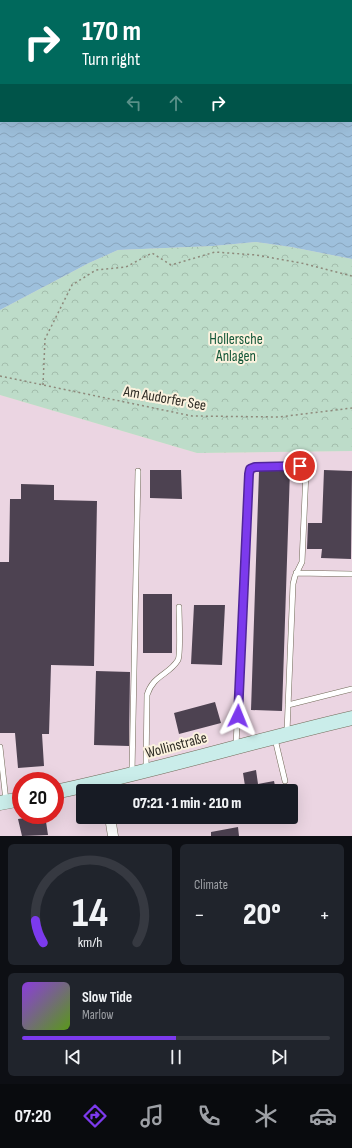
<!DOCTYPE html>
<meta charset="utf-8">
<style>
:root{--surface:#171b24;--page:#20242c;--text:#f1f3f6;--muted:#9ea1a6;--line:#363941;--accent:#7c3aed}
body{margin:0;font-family:"Sofia Sans Condensed",sans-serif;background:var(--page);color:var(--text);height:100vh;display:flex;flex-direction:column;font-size:15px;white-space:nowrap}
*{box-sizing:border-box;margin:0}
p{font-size:13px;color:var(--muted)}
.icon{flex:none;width:22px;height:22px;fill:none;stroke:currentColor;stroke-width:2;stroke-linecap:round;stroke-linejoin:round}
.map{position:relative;height:836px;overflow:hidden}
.panel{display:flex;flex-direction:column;gap:8px;padding:8px;background:#0d0f14;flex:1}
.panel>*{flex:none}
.top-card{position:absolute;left:0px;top:0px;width:352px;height:122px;box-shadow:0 4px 16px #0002;background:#00695c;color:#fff;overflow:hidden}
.speed{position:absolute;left:12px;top:772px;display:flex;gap:8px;font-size:20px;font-weight:700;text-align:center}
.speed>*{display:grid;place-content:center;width:52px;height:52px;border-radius:50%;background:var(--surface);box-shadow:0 4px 16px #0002;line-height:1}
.speed .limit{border:6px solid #d22;background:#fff;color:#111}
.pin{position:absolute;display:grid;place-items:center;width:34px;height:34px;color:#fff;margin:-17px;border:2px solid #fff;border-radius:50%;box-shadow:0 1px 4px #0007}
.me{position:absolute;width:44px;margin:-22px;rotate:2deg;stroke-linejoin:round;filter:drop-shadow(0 0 3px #0008)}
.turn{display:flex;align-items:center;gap:14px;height:84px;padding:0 16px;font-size:18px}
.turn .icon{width:52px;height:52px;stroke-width:2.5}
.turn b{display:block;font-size:28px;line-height:34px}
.lanes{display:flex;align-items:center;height:38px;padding:0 16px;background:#0003;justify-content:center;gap:20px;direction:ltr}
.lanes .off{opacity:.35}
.big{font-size:30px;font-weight:800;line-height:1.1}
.panel .card{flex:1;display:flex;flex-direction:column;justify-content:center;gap:6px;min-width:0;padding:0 14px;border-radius:6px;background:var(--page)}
.panel .dial{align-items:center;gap:0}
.dial svg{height:104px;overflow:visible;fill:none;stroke:var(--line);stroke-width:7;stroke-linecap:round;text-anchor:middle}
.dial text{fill:var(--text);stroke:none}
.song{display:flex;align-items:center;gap:12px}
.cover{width:48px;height:48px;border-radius:6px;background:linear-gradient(135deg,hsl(270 70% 55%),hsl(90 70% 35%))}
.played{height:4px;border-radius:2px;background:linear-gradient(90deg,var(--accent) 50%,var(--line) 50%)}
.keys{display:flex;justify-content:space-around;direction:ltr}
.heat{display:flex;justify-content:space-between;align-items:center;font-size:22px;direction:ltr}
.panel .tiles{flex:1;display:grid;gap:8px;grid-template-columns:1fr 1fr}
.card:last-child{grid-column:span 2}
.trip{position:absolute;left:76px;top:784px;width:222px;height:40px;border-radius:4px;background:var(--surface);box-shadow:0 4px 16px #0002;font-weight:800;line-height:40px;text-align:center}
.tabs{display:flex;height:64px;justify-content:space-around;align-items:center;background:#090b0e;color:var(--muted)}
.tabs .icon{width:28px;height:28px}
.tabs .on{color:var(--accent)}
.tabs b{font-size:18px;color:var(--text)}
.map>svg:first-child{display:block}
.commercial{fill:#ebd5e2;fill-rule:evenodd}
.forest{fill:url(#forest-crowns)}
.water{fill:url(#water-waves);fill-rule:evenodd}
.building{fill:#4d4251}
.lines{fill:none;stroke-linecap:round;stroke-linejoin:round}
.lane-casing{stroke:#716a58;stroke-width:6}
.street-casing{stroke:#716a58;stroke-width:11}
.secondary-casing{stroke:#716a58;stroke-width:15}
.path{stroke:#8e897b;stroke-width:1.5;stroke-dasharray:2 3;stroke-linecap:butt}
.lane{stroke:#fff;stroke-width:5}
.street{stroke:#fff;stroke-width:10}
.secondary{stroke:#caedea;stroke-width:14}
.route-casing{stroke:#51269a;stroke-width:10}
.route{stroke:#7c3aed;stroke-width:7}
.labels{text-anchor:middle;stroke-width:4;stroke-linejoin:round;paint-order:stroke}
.park-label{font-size:15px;fill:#145738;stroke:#fbf2de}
.street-label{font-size:15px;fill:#2d2a23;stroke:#fbf2de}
</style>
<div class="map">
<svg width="352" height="836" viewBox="0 0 352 836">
<defs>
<pattern id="forest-crowns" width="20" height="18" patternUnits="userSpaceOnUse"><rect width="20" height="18" fill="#bddcc9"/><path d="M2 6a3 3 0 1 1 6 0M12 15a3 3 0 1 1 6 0" fill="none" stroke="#a3bdac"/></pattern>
<pattern id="water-waves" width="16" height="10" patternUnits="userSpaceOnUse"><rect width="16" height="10" fill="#9ec0dc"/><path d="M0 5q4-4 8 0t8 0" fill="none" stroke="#88a5bc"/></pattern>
</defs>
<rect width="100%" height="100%" fill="#ede5d1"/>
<path class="commercial" d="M0,395L197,453L352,451V836H0ZM21,781H55V815H21ZM83,791H291V817H83Z"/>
<path class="forest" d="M256,242L291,247L352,259V451L197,453L0,395V310L89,263L118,250L213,246Z"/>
<path class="water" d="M0,0H352V259L291,247L256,242L213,246L118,250L89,263L0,310ZM1,1H351V121H1Z"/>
<path class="building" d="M150,470H181L182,499L150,498Z
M262,470H290L282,711L251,710L259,471Z
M324,470L352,471L351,559L321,558L322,549H307L308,523H322Z
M21,484L54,485V500L97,501L94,666L51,665L49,734H42L44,766L18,768L15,733H0V562H9L10,499H21Z
M143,594H172V653H143Z
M194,605H225L222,665L191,664Z
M96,671L130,672L129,746L94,745Z
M215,702L221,723L179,734L174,713Z
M256,770L258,784L274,781L276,791H240V787L245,786L243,773Z
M45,815L48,835L22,836L18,819Z
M238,827L239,836H211V832Z"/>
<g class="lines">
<defs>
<path id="lane" d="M296,573L352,574
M288,705L352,689
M275,739L285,781
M236,746L248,484L250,469L261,466H300L305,468L306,472L302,562L295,576L293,584L287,732
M0,747L6,801
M146,770L147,695C153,675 169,675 178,660C181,654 179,617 179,607
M132,772L138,471"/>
<path id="street" d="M110,817L113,836"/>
<path id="secondary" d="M55,792C155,771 253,741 352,718
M0,803L21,799"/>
</defs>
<use href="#lane" class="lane-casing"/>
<use href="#street" class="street-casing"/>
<use href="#secondary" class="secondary-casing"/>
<path class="path" d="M0,376L192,416L279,417L352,408
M43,385L45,339L72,285L96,270L126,267L152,253L171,265L215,252L256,255L301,263L352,276"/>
<use href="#lane" class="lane"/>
<use href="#street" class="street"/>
<use href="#secondary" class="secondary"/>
</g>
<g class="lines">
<defs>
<path id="route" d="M238,716L249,474L250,469L255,467L300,466"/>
</defs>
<use href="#route" class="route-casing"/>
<use href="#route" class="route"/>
</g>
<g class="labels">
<g class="park-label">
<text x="236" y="344">Hollersche<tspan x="236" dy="17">Anlagen</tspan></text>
</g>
<g class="street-label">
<text transform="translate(165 398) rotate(10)" y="5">Am Audorfer See</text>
<text transform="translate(176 745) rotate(-15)" y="5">Wollinstraße</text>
</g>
</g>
</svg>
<div class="speed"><div class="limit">20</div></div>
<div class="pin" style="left:300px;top:466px;background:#d93025"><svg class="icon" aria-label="arrive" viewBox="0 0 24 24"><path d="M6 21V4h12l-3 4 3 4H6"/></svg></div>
<svg class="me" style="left:238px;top:716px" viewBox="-20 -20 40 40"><path d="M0-17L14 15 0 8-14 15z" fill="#7c3aed" stroke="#fff" stroke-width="4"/></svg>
<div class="trip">07:21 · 1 min · 210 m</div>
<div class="top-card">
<div class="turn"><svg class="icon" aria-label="right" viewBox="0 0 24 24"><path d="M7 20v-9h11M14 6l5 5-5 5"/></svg><div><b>170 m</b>Turn right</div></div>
<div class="lanes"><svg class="icon off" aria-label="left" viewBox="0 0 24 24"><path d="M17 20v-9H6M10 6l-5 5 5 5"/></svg><svg class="icon off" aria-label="ahead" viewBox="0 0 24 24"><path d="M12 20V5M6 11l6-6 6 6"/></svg><svg class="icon" aria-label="right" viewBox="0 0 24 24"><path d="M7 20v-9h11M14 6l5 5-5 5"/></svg></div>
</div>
</div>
<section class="panel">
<div class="tiles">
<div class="card dial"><svg viewBox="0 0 100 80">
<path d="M14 69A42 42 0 1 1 86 69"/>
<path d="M14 69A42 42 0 0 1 8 52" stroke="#7c3aed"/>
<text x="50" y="56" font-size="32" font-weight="700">14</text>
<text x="50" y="72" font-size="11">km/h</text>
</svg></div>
<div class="card"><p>Climate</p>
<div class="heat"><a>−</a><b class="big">20°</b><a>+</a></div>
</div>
<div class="card">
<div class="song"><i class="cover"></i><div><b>Slow Tide</b><p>Marlow</p></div></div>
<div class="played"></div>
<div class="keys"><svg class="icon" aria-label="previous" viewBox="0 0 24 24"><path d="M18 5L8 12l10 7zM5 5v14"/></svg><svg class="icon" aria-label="pause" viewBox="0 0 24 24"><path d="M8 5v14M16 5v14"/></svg><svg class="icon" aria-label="next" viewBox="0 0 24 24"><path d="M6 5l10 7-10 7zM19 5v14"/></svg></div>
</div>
</div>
</section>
<nav class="tabs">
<b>07:20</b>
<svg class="icon on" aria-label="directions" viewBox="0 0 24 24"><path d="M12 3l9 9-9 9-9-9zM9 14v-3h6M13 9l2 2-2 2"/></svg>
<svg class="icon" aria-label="music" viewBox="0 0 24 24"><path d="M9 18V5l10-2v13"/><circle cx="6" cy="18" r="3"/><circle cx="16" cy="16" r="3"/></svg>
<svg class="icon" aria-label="phone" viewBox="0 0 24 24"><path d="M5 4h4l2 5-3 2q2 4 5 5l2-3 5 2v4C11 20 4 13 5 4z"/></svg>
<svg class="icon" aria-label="climate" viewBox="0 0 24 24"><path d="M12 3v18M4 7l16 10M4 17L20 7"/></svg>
<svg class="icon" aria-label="car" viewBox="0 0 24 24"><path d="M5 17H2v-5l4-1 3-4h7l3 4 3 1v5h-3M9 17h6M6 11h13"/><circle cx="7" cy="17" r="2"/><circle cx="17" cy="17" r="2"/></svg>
</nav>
